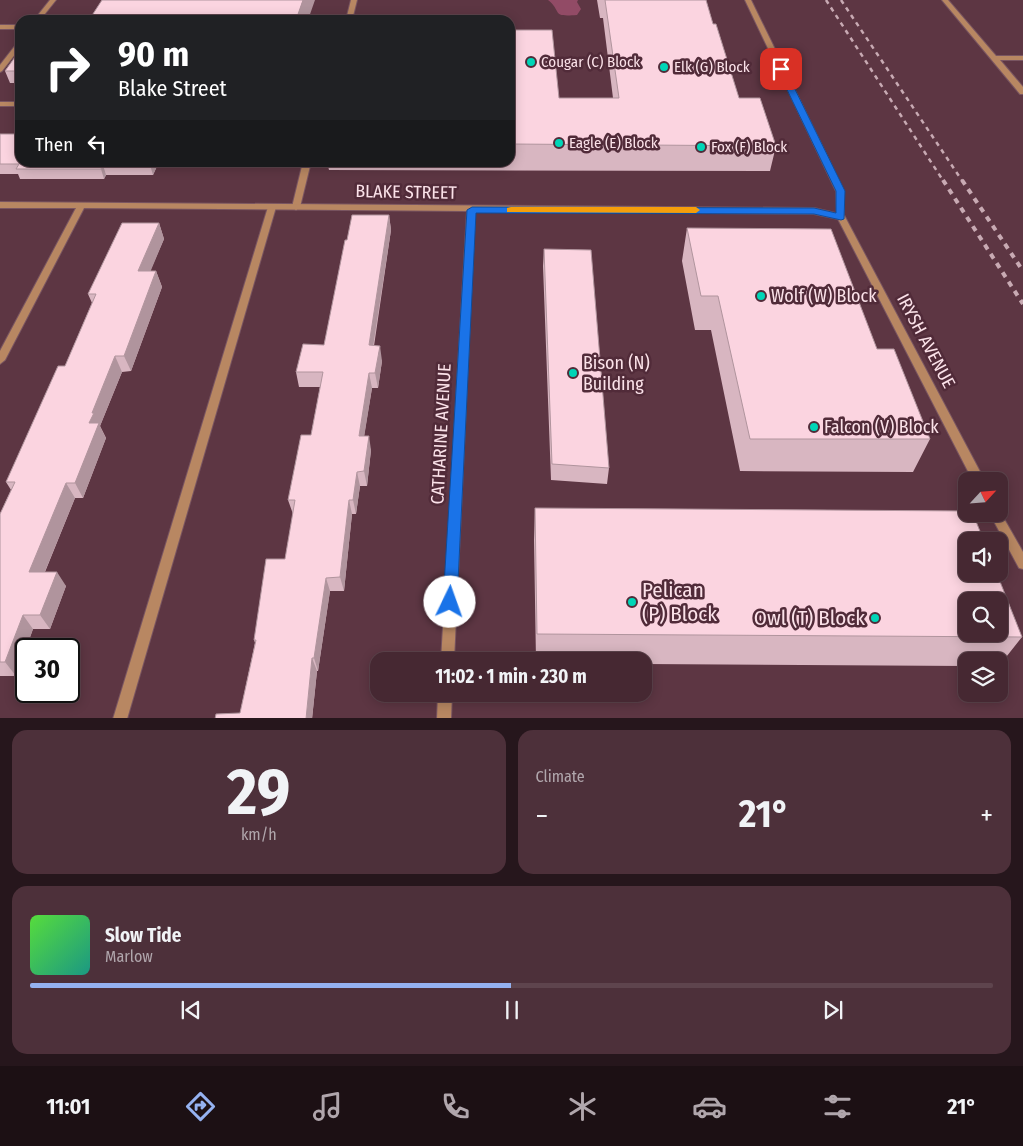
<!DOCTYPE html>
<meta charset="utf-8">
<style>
:root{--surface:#462832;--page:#4d303a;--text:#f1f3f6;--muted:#b0a6ac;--line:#5e444d;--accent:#95b2f1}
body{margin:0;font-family:"Fira Sans Condensed",sans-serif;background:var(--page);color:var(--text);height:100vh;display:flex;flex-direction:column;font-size:19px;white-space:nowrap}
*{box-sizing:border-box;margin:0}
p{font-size:16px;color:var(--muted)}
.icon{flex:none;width:28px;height:28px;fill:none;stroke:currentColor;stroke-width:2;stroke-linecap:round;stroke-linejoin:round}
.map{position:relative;height:718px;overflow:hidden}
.details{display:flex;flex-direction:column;gap:12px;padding:12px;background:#26161c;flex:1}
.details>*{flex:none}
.guide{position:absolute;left:15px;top:15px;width:500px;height:152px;border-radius:15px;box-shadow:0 2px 12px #0003,0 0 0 1px var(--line);background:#202124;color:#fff;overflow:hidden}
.needle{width:32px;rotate:64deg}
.buttons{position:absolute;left:958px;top:472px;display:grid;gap:10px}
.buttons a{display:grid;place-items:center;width:50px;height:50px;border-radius:10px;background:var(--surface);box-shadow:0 2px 12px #0003,0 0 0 1px var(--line);font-size:25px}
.speed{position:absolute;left:15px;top:638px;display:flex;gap:10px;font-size:25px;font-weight:700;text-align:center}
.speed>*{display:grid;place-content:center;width:65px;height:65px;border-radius:50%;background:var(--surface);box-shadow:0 2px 12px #0003,0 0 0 1px var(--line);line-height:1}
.speed .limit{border:2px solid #111;border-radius:8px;background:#fff;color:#111}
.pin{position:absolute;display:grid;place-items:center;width:42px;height:42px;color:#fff;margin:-21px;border-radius:10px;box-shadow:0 2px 8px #0006}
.me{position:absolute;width:55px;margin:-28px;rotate:3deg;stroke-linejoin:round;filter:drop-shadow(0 0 4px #0008)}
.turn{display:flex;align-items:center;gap:18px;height:105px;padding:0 20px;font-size:22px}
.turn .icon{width:65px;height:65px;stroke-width:2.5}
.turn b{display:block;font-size:35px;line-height:42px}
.then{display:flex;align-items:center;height:48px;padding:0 20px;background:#0003;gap:10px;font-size:19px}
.big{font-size:38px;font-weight:700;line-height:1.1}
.details .card{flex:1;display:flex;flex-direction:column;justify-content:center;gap:8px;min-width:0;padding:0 18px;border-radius:15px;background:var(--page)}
.details .dial{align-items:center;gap:0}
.dial b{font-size:65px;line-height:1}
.song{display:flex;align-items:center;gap:15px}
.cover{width:60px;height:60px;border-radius:8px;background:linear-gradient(135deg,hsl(110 70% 55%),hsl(170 70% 35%))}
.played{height:5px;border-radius:2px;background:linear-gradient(90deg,var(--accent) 50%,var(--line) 50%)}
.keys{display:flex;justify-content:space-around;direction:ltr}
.heat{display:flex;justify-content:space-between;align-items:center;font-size:28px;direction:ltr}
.details .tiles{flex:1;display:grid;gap:12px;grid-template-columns:1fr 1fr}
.card:last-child{grid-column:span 2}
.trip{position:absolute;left:370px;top:652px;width:282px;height:50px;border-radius:15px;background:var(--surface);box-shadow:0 2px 12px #0003,0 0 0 1px var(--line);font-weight:700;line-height:50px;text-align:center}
.tab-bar{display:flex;height:80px;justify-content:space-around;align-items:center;background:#1c1014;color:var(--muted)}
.tab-bar .icon{width:35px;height:35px}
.tab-bar .active{color:var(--accent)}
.tab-bar b{font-size:22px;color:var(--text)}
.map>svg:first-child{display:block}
.green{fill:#924b66}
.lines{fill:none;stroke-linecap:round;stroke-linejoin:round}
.lane-casing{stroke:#795561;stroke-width:2}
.street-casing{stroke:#795561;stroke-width:2}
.lane{fill:#b88762;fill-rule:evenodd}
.street{fill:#b88762;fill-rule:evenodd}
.rail-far1{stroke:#c8aab3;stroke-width:2.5;stroke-dasharray:4.5 4.5;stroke-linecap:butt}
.rail{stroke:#c8aab3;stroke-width:4;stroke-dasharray:5.5 5.5;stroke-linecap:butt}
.wall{fill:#d8b6c1}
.shaded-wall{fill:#b0949d}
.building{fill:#fbd4e0;stroke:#b0949d;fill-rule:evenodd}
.route{fill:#1a73e8;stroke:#114b97}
.slow{fill:#f59e0b}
.poi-dot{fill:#00d5b7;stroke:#512b39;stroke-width:2}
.labels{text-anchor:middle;stroke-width:5;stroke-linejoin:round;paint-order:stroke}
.far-poi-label{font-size:15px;fill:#fbe2e9;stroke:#512b39;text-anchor:start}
.street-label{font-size:18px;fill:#fbe2e9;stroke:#512b39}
.poi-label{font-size:18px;fill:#fbe2e9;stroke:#512b39;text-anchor:start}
.near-poi-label{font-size:21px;fill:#fbe2e9;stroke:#512b39;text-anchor:start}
</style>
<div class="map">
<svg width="1023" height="719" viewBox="0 0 1023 719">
<rect width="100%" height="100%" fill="#5d3643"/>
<path class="green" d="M548,0H578L577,2L581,9L577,15C550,17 563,12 548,0Z"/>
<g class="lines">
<defs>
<path id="lane" d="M50,0H56L40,20H34Z
M351,0H357L352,20H346Z
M745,0H751L844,191V219H838L837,217L836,191Z
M942,0H948L996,56H1023V60H1000L1023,87V94H1020Z
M20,41V48L2,71L0,72V65L18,42Z
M0,102H20V106H0Z
M303,162H311L300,207L296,210L292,207Z
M272,204L276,207L127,719H113L268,207Z"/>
<path id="street" d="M0,25H20V29H0Z
M0,202L814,208L844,215L985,481H973L838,219L814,214L475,211L454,661H441L467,211L84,208L5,360L0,364V351L76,208H0Z
M999,510L1023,552V569L1019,568L990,514H999Z
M438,694H452L451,719H437Z"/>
</defs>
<use href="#lane" class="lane-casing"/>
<use href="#street" class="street-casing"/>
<use href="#lane" class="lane"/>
<use href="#street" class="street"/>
<path class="rail-far1" d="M826,0L944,182
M841,0L963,182"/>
<path class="rail" d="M943,180L1023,304
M962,180L1023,271"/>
</g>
<path class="wall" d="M597,0H706L713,24L739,98L776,146L770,171L329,170L327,162H510V30L559,98H613L603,18H600Z
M20,50V83H10L5,71Z
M0,134L159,162L153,175H106L104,179H20L18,174H0Z
M389,215L391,230L374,346L382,361L378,388H372L364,436L371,450L367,486H360L356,514H352L344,591H330L318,671H317L312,719H215L240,713L255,643L254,640L285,559L293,514L288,500L311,435L320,387H299L296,372L324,345L347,240Z
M159,223L164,239L150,271H156L162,287L131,371L122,372L100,426L106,438L83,498H75L45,572L66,586L50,629H33L16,676H0V514L11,490L6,482L65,366L92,303L88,294Z
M687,228L877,349L930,439L913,472L740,471L711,330H695L682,261Z
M544,249L609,468L607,484L551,480L543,266Z
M535,508L1022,637L999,666V661H966V666L644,664V661H536L534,540Z"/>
<path class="shaded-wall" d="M303,0H315L308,20H296Z
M151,162H159L153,175L150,165Z
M103,165L106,175L104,179L101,169Z
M389,215L391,230L371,360L369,345Z
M159,223L164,239L144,287L138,271Z
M156,271L162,287L131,371L124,356Z
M380,346L382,361L378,388L375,373Z
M115,356L122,372L100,426L106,438L83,498L75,483L92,413Z
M369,373L372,388L362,450L359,436Z
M369,436L371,450L367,486L364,471Z
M357,472L360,486L356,514L353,500Z
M66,483L75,498L39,586L29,572Z
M349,500L352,514L344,591L340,577Z
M57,572L66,586L50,629L40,615Z
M326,578L330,591L318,671L314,658Z
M23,615L33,629L16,676L5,662Z
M312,658L317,671L312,719H306Z"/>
<path class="building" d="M102,0H303L296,20H89Z
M605,0H706L713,24H716L739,98H760L776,146L510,144V30H552L559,98H619Z
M20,50V71H5Z
M0,134H20V162H151L150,165H103L101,169H16L19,164H0Z
M352,215H389L369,345L380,346L375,373H369L359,436H369L364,471L357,472L353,500H349L340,577L326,578L314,658H312L306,719H215L216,714L240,713L256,640H254L266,559H285L295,500H288L301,435H311L323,372H296L303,344L324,345L345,240H347Z
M122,223H159L138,271H156L124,356H115L92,413H94L89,423H99L75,483H66L29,572H57L40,615H23L5,662H0V514L15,482H6L58,366H65L96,294H88Z
M687,228L831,229L877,349H894L930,439H750L718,296H701Z
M544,249L591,250L609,468L552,464Z
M535,508L966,511V514H973L984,541H966V574H997L1022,637L537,634ZM966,601H999V634H966Z"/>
<path class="route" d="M781,67L785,69L845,191L844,219L841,220L814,214L476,213L457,602L455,607L450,609L445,607L443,602L467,210L472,207L814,208L836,213V191L777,69Z"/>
<path class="slow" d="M511,207H696L700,210L696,213L507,212V208Z"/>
<g class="poi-dot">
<circle cx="531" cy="62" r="5"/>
<circle cx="664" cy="67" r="5"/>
<circle cx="559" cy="143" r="5"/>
<circle cx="701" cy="147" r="5"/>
<circle cx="761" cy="296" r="5"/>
<circle cx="573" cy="373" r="5"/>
<circle cx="814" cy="427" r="5"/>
<circle cx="632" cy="602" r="5"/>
<circle cx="875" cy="618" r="5"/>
</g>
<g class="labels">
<g class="far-poi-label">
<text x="541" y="67">Cougar (C) Block</text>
<text x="674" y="72">Elk (G) Block</text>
<text x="569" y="148">Eagle (E) Block</text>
<text x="711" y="152">Fox (F) Block</text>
</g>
<g class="street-label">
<text transform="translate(406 192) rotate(1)" y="6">BLAKE STREET</text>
<text transform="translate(926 341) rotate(62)" y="6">IRYSH AVENUE</text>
<text transform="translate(441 434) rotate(-87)" y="6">CATHARINE AVENUE</text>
</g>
<g class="poi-label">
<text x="771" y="302">Wolf (W) Block</text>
<text x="583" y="369">Bison (N)<tspan x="583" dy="21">Building</tspan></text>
<text x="824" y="433">Falcon (V) Block</text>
</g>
<g class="near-poi-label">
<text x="642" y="597">Pelican<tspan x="642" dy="24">(P) Block</tspan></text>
<text x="865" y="625" text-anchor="end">Owl (T) Block</text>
</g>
</g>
</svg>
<div class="buttons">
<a><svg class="needle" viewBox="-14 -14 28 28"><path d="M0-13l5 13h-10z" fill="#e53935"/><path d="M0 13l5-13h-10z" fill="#b0a6ac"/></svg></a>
<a><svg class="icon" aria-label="sound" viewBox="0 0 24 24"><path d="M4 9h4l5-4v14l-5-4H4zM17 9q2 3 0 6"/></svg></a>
<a><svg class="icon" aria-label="search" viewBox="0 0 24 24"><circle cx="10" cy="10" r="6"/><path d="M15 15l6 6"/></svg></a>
<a><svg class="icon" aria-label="layers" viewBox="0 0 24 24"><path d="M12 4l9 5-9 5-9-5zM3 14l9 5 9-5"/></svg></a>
</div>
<div class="speed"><div class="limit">30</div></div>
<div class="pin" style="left:781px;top:69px;background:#d93025"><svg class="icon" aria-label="arrive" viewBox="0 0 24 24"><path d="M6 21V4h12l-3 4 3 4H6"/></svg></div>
<svg class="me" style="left:450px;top:602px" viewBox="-20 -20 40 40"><circle r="19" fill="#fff"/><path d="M0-13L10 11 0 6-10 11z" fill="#1a73e8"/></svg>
<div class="trip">11:02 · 1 min · 230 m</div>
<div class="guide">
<div class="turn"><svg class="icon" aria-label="right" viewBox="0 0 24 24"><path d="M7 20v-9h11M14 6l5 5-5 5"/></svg><div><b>90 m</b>Blake Street</div></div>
<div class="then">Then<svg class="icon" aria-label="left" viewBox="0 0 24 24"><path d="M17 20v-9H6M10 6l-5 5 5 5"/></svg></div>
</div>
</div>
<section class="details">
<div class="tiles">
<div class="card dial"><b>29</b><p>km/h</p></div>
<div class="card"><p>Climate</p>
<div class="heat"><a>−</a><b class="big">21°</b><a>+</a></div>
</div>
<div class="card">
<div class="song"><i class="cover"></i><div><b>Slow Tide</b><p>Marlow</p></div></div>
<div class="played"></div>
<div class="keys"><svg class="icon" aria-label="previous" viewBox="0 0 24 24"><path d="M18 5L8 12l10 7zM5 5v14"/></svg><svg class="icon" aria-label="pause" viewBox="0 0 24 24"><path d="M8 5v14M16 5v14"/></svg><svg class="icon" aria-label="next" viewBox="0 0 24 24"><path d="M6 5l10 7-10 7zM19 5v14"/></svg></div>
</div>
</div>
</section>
<nav class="tab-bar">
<b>11:01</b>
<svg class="icon active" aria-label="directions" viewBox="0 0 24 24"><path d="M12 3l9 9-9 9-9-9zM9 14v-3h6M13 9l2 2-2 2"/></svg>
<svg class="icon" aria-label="music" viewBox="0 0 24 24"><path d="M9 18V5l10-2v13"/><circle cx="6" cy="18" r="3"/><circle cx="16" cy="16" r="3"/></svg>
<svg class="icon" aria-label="phone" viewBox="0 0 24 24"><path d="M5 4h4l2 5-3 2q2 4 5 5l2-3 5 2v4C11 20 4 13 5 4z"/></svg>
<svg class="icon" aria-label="climate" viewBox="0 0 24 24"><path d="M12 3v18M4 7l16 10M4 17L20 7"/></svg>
<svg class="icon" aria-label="car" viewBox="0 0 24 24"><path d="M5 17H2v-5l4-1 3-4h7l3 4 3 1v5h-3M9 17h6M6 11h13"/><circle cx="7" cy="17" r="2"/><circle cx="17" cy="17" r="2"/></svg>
<svg class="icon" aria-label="filters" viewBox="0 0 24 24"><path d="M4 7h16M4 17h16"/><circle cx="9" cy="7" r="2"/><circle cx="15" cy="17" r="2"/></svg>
<b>21°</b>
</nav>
